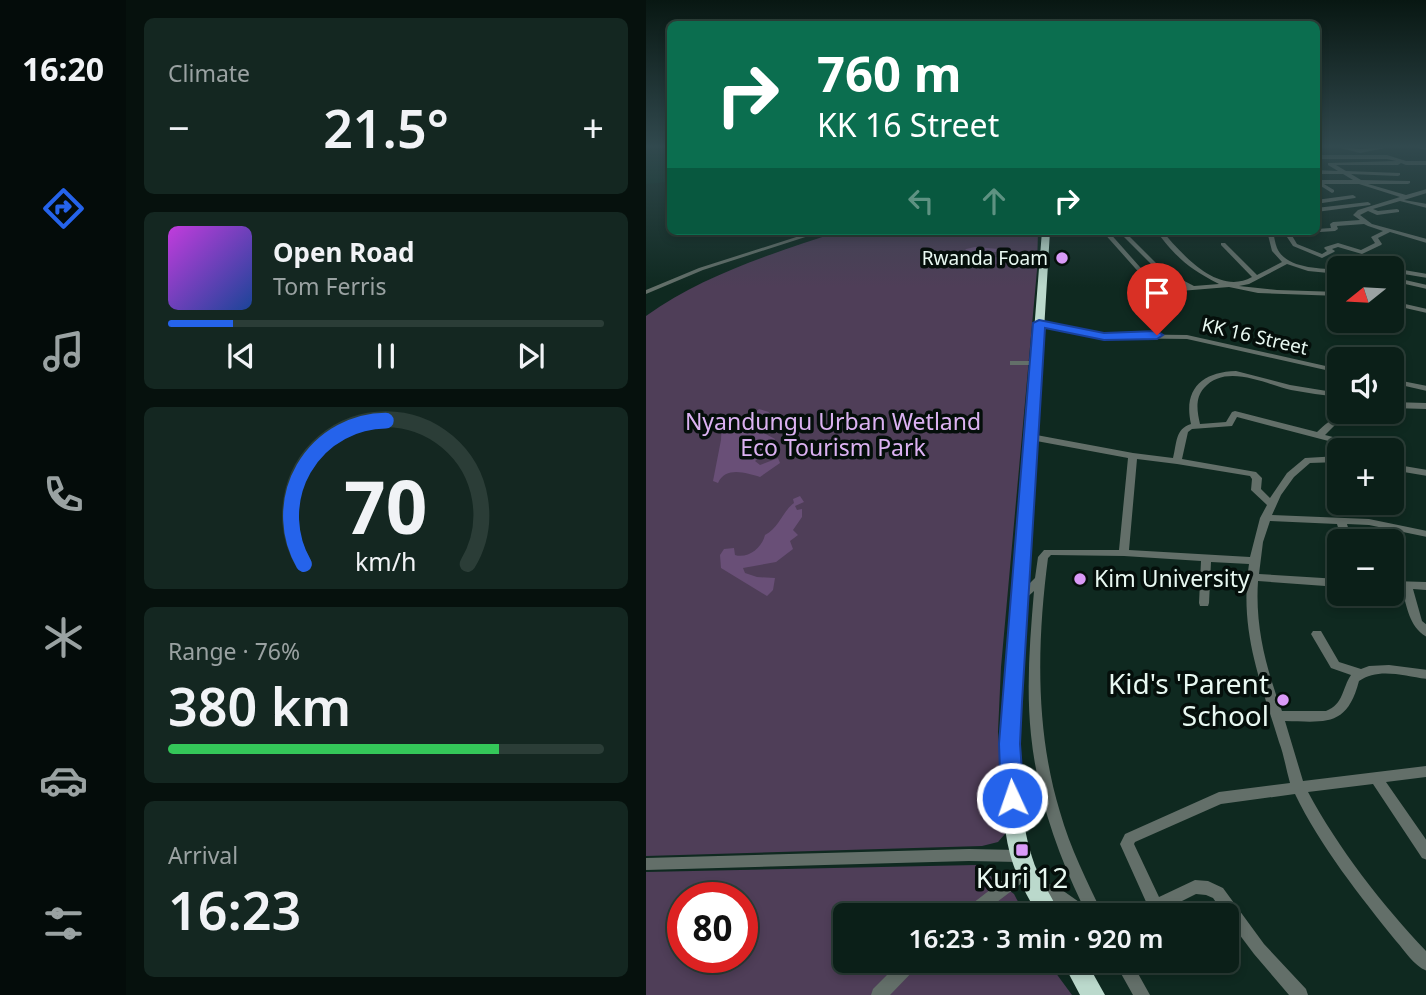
<!DOCTYPE html>
<meta charset="utf-8">
<style>
:root{--surface:#0b1f18;--page:#142721;--text:#f1f3f6;--muted:#9aa2a2;--line:#2b3d37;--accent:#2563eb}
body{margin:0;font-family:"Noto Sans",sans-serif;background:var(--page);color:var(--text);height:100vh;display:flex;flex-direction:column;font-size:26px;white-space:nowrap}
*{box-sizing:border-box;margin:0}
p{font-size:23px;color:var(--muted)}
.icon{flex:none;width:38px;height:38px;fill:none;stroke:currentColor;stroke-width:2;stroke-linecap:round;stroke-linejoin:round}
.map{position:relative;flex:1;overflow:hidden}
.sheet{display:flex;flex-direction:column;gap:18px;padding:18px;background:#06110d;width:520px}
.sheet>*{flex:none}
.guide{position:absolute;left:21px;top:21px;width:653px;height:214px;border-radius:10px;box-shadow:0 4px 10px #0003,0 0 0 2px var(--line);background:#0b6e4f;color:#fff;overflow:hidden}
.needle{width:46px;rotate:252deg}
.tools{position:absolute;left:681px;top:256px;display:grid;gap:14px}
.tools a{display:grid;place-items:center;width:77px;height:77px;border-radius:10px;background:var(--surface);box-shadow:0 4px 10px #0003,0 0 0 2px var(--line);font-size:35px}
.speed{position:absolute;left:21px;top:882px;display:flex;gap:14px;font-size:35px;font-weight:700;text-align:center}
.speed>*{display:grid;place-content:center;width:91px;height:91px;border-radius:50%;background:var(--surface);box-shadow:0 4px 10px #0003,0 0 0 2px var(--line);line-height:1}
.speed .limit{border:10px solid #d22;background:#fff;color:#111}
.pin{position:absolute;display:grid;place-items:center;width:60px;height:60px;color:#fff;margin:-72px -30px;border-radius:50% 50% 50% 0;rotate:-45deg;box-shadow:0 0 7px #0007}
.pin .icon{rotate:45deg}
.me{position:absolute;width:77px;margin:-38px;rotate:357deg;stroke-linejoin:round;filter:drop-shadow(0 0 5px #0008)}
.turn{display:flex;align-items:center;gap:24px;height:147px;padding:0 35px;font-size:32px}
.turn .icon{width:91px;height:91px;stroke-width:2.5}
.turn b{display:block;font-size:49px;line-height:60px}
.lanes{display:flex;align-items:center;height:66px;padding:0 35px;background:#0003;justify-content:center;gap:35px;direction:ltr}
.lanes .off{opacity:.35}
.big{font-size:52px;font-weight:600;line-height:1.1}
.sheet .widget{flex:1;display:flex;flex-direction:column;justify-content:center;gap:10px;min-width:0;padding:0 24px;border-radius:10px;background:var(--page)}
.sheet .dial{align-items:center;gap:0}
.dial svg{height:182px;overflow:visible;fill:none;stroke:var(--line);stroke-width:7;stroke-linecap:round;text-anchor:middle}
.dial text{fill:var(--text);stroke:none}
.song{display:flex;align-items:center;gap:21px}
.cover{width:84px;height:84px;border-radius:10px;background:linear-gradient(135deg,hsl(290 70% 55%),hsl(220 70% 35%))}
.played{height:7px;border-radius:4px;background:linear-gradient(90deg,var(--accent) 15%,var(--line) 15%)}
.keys{display:flex;justify-content:space-around;direction:ltr}
.heat{display:flex;justify-content:space-between;align-items:center;font-size:38px;direction:ltr}
.charge{height:10px;border-radius:5px;background:linear-gradient(90deg,#34c759 76%,var(--line) 0)}
.trip{position:absolute;left:187px;top:903px;width:406px;height:70px;border-radius:10px;background:var(--surface);box-shadow:0 4px 10px #0003,0 0 0 2px var(--line);font-weight:600;line-height:70px;text-align:center}
main{display:flex;flex:1;min-height:0}
.menu{display:flex;flex-direction:column;width:126px;justify-content:space-around;align-items:center;background:#040c0a;color:var(--muted)}
.menu .icon{width:49px;height:49px}
.menu .on{color:var(--accent)}
.menu b{font-size:32px;color:var(--text)}
.map>svg:first-child{display:block}
.built{fill:#0c3124}
.green{fill:#4f3e58;fill-rule:evenodd}
.water{fill:#694f77}
.lines{fill:none;stroke-linecap:round;stroke-linejoin:round}
.minor{fill:#636f69;fill-rule:evenodd}
.highway{fill:#bbd9cc;fill-rule:evenodd}
.route{fill:#2563eb;stroke:#184099;stroke-width:2}
.poi-dot{fill:#d99af7;stroke:#050f0b;stroke-width:2.5}
.labels{text-anchor:middle;stroke-width:7;stroke-linejoin:round;paint-order:stroke}
.far-poi-label{font-size:19px;fill:#e8f8f1;stroke:#050f0b;text-anchor:end}
.far-street-label{font-size:19px;fill:#e8f8f1;stroke:#050f0b}
.park-label{font-size:23px;fill:#dcb2f2;stroke:#050f0b}
.poi-label{font-size:23px;fill:#e8f8f1;stroke:#050f0b;text-anchor:start}
.near-poi-label{font-size:28px;fill:#e8f8f1;stroke:#050f0b;text-anchor:end}
</style>
<main>
<nav class="menu">
<b>16:20</b>
<svg class="icon on" aria-label="directions" viewBox="0 0 24 24"><path d="M12 3l9 9-9 9-9-9zM9 14v-3h6M13 9l2 2-2 2"/></svg>
<svg class="icon" aria-label="music" viewBox="0 0 24 24"><path d="M9 18V5l10-2v13"/><circle cx="6" cy="18" r="3"/><circle cx="16" cy="16" r="3"/></svg>
<svg class="icon" aria-label="phone" viewBox="0 0 24 24"><path d="M5 4h4l2 5-3 2q2 4 5 5l2-3 5 2v4C11 20 4 13 5 4z"/></svg>
<svg class="icon" aria-label="climate" viewBox="0 0 24 24"><path d="M12 3v18M4 7l16 10M4 17L20 7"/></svg>
<svg class="icon" aria-label="car" viewBox="0 0 24 24"><path d="M5 17H2v-5l4-1 3-4h7l3 4 3 1v5h-3M9 17h6M6 11h13"/><circle cx="7" cy="17" r="2"/><circle cx="17" cy="17" r="2"/></svg>
<svg class="icon" aria-label="filters" viewBox="0 0 24 24"><path d="M4 7h16M4 17h16"/><circle cx="9" cy="7" r="2"/><circle cx="15" cy="17" r="2"/></svg>
</nav>
<section class="sheet">
<div class="widget"><p>Climate</p>
<div class="heat"><a>−</a><b class="big">21.5°</b><a>+</a></div>
</div>
<div class="widget">
<div class="song"><i class="cover"></i><div><b>Open Road</b><p>Tom Ferris</p></div></div>
<div class="played"></div>
<div class="keys"><svg class="icon" aria-label="previous" viewBox="0 0 24 24"><path d="M18 5L8 12l10 7zM5 5v14"/></svg><svg class="icon" aria-label="pause" viewBox="0 0 24 24"><path d="M8 5v14M16 5v14"/></svg><svg class="icon" aria-label="next" viewBox="0 0 24 24"><path d="M6 5l10 7-10 7zM19 5v14"/></svg></div>
</div>
<div class="widget dial"><svg viewBox="0 0 100 80">
<path d="M14 69A42 42 0 1 1 86 69"/>
<path d="M14 69A42 42 0 0 1 50 6" stroke="#2563eb"/>
<text x="50" y="56" font-size="32" font-weight="700">70</text>
<text x="50" y="72" font-size="11">km/h</text>
</svg></div>
<div class="widget"><p>Range · 76%</p><b class="big">380 km</b><div class="charge"></div></div>
<div class="widget"><p>Arrival</p><b class="big">16:23</b></div>
</section>
<div class="map">
<svg width="781" height="995" viewBox="0 0 781 995">
<rect width="100%" height="100%" fill="#0f2920"/>
<path class="built" d="M0,147H24V182L0,184Z"/>
<path class="green" d="M194,231H392L391,270L355,667L352,732L359,834L352,842L336,846L0,856V316C59,274 126,254 194,231Z
M330,865L368,894L379,915H200V961H401L426,995H0V872ZM37,898H96V957H37Z"/>
<path class="water" d="M329,247L353,249L350,252L324,251L326,253L321,256L339,257L345,254L350,255L347,257L360,258C340,273 332,267 314,257L320,249Z
M113,409L123,412L116,432L129,439L121,448L132,452L131,455H115L109,461L114,465L132,458L134,463L114,477C100,473 80,466 72,483L67,481L75,440L76,418L94,415L97,419L90,423L91,425L104,426L108,423L103,417Z
M154,496L158,502L149,506L151,510L156,509V517L147,530L152,535L144,541L147,549L130,562L97,568L99,573L111,577L129,578L127,590L121,596L75,568L74,555L78,549L88,548L89,555C102,559 116,548 119,535C133,528 136,512 148,503L147,499Z"/>
<g class="lines">
<path class="minor" d="M691,147L714,149L744,147L714,153Z
M772,147H781V150L772,148Z
M670,155H741L760,161H781V165H760L755,163L752,165H690L700,171L754,173V175L752,176L705,174L715,180L764,181V183L762,184H722L760,195L781,189V193L758,200L781,204V208L754,201L727,209L732,211L751,209L753,210V212L731,215L722,211L714,215L726,224L781,239V243L744,232L732,238L736,244L735,245L716,254L692,247L686,249L689,251L688,252L676,258L647,246L637,231H670V229L685,228L684,224L687,222L714,220L707,215L712,210L754,197L713,184H678L688,190V192L686,193L670,183V181L672,180H707L697,174H670V170L692,171L682,165V163L750,161L741,159H670ZM718,224L722,226L737,231L725,237L729,243L715,250L692,243L679,247L678,248L681,251L676,254L651,244L645,234L689,231L692,229L691,226Z
M707,195L710,197L709,198L670,204V200Z
M722,202L725,204L724,205L670,212V208Z
M169,231H178L57,270L0,294V290L53,268Z
M456,231H462L501,275L525,289L539,287L513,272L472,231H478L517,270L548,286L573,284C542,268 531,258 510,231H516C537,255 572,296 606,277L575,245V243H579L611,275L636,262L626,251L621,231H627C628,236 629,243 631,248C640,269 674,268 693,270V274L662,271L641,264L603,284L593,286L631,290L693,292V296L612,293L583,287L522,292L497,277Z
M746,268L781,274V278L746,272Z
M746,277L781,285V289L746,281Z
M746,301L781,309V313L746,305Z
M390,321L458,334L541,335L693,369V373L541,339L458,338L390,325Z
M364,361H390L394,363L390,365H364Z
M590,371L644,385L693,393V397C677,395 661,393 645,390C619,384 580,363 558,388C549,398 551,411 554,424L580,422L586,412L589,411L671,432C686,418 696,411 718,411L692,422L679,435L731,448L732,450H717L591,417L586,426L546,429L542,432L536,459L610,472L616,478L615,489L624,498L641,473L659,458L693,456V462L664,463L648,477L635,495L626,515L723,519L781,531V537L723,525L701,524L706,541H696L691,524L624,521L617,542L613,574L693,579V587L612,581C609,627 620,668 636,711H680C698,704 696,688 705,675L685,668L665,634L667,631H675L693,662L715,669L723,666L743,665L781,670V679C759,676 732,667 713,681C701,727 680,722 639,721L657,781L781,766V777L740,782L781,841V860L776,858L727,784L662,792C692,848 737,906 781,952V971C768,966 759,951 750,941C714,896 674,846 649,794L575,804L489,842L488,844L513,897L549,880L562,881L577,888L618,944L660,989L662,995H643L608,954L581,918V915H579L567,898L560,895L550,894L508,915H485L488,910L501,904L474,844L479,834L573,792L644,783C640,769 638,755 633,742C614,680 593,630 603,564L565,562L563,603L562,606H554L553,603L555,561L478,556L405,555L402,558C391,642 389,730 414,812C424,848 441,881 457,915H428L406,900L384,889L382,884L384,879L389,877L416,890L436,904C410,850 391,794 385,735C380,687 384,639 388,591C382,596 379,602 371,600L370,597L389,578L392,557L398,550H473L482,458L385,440L381,437L385,434L487,453L527,458C531,443 529,429 545,424C537,389 556,372 590,371ZM491,459L531,464L604,476L606,479L605,490L621,505L614,518L604,557L483,550Z
M746,379L781,386V391L746,383Z
M746,402L781,403V409L746,408Z
M741,438L744,439L753,448L746,453V450H742L743,448L737,441Z
M746,464L781,470V476L746,470Z
M746,581L781,582V590L767,589L776,621L781,625V637C763,627 761,607 756,589L746,588Z
M323,849L375,850L380,851L382,856L380,861L375,862L323,861L0,870V858Z
M380,864L385,866L387,871L385,876L334,915H316L318,910L375,866Z
M255,961H274L272,966L244,995H225L227,989Z
M468,961H485L504,995H487Z"/>
<path class="highway" d="M396,231H404L373,744C375,781 374,821 386,857C392,878 406,895 414,915H392C381,896 370,876 364,854C355,819 356,781 355,744Z
M416,961H440L459,995H434Z"/>
</g>
<linearGradient id="sky" x2="0" y2="1"><stop stop-color="#081712"/><stop offset="0.51" stop-color="#31494e"/><stop offset="1" stop-color="#31494e" stop-opacity="0"/></linearGradient>
<rect width="781" height="287" fill="url(#sky)"/>
<path class="route" d="M393,320L458,333L511,331L517,335L511,339L458,340L399,328L376,702L374,744L378,798L374,805L366,808L359,805L355,798L353,744L387,323Z"/>
<g class="poi-dot">
<circle cx="416" cy="258" r="7"/>
<circle cx="434" cy="579" r="7"/>
<circle cx="637" cy="700" r="7"/>
<rect x="369" y="843" width="14" height="14" rx="3.5"/>
</g>
<g class="labels">
<g class="far-poi-label">
<text x="402" y="265">Rwanda Foam</text>
</g>
<g class="far-street-label">
<text transform="translate(609 336) rotate(13)" y="7">KK 16 Street</text>
</g>
<g class="park-label">
<text x="187" y="430">Nyandungu Urban Wetland<tspan x="187" dy="26">Eco Tourism Park</tspan></text>
</g>
<g class="poi-label">
<text x="448" y="587">Kim University</text>
</g>
<g class="near-poi-label">
<text x="623" y="694">Kid's 'Parent<tspan x="623" dy="32">School</tspan></text>
<text x="376" y="888" text-anchor="middle">Kuri 12</text>
</g>
</g>
</svg>
<div class="tools">
<a><svg class="needle" viewBox="-14 -14 28 28"><path d="M0-13l5 13h-10z" fill="#e53935"/><path d="M0 13l5-13h-10z" fill="#9aa2a2"/></svg></a>
<a><svg class="icon" aria-label="sound" viewBox="0 0 24 24"><path d="M4 9h4l5-4v14l-5-4H4zM17 9q2 3 0 6"/></svg></a>
<a>+</a>
<a>−</a>
</div>
<div class="speed"><div class="limit">80</div></div>
<div class="pin" style="left:511px;top:335px;background:#d93025"><svg class="icon" aria-label="arrive" viewBox="0 0 24 24"><path d="M6 21V4h12l-3 4 3 4H6"/></svg></div>
<svg class="me" style="left:366px;top:798px" viewBox="-20 -20 40 40"><circle r="17" fill="#2563eb" stroke="#fff" stroke-width="3"/><path d="M0-11L8 9 0 5-8 9z" fill="#fff"/></svg>
<div class="trip">16:23 · 3 min · 920 m</div>
<div class="guide">
<div class="turn"><svg class="icon" aria-label="right" viewBox="0 0 24 24"><path d="M7 20v-9h11M14 6l5 5-5 5"/></svg><div><b>760 m</b>KK 16 Street</div></div>
<div class="lanes"><svg class="icon off" aria-label="left" viewBox="0 0 24 24"><path d="M17 20v-9H6M10 6l-5 5 5 5"/></svg><svg class="icon off" aria-label="ahead" viewBox="0 0 24 24"><path d="M12 20V5M6 11l6-6 6 6"/></svg><svg class="icon" aria-label="right" viewBox="0 0 24 24"><path d="M7 20v-9h11M14 6l5 5-5 5"/></svg></div>
</div>
</div>
</main>
